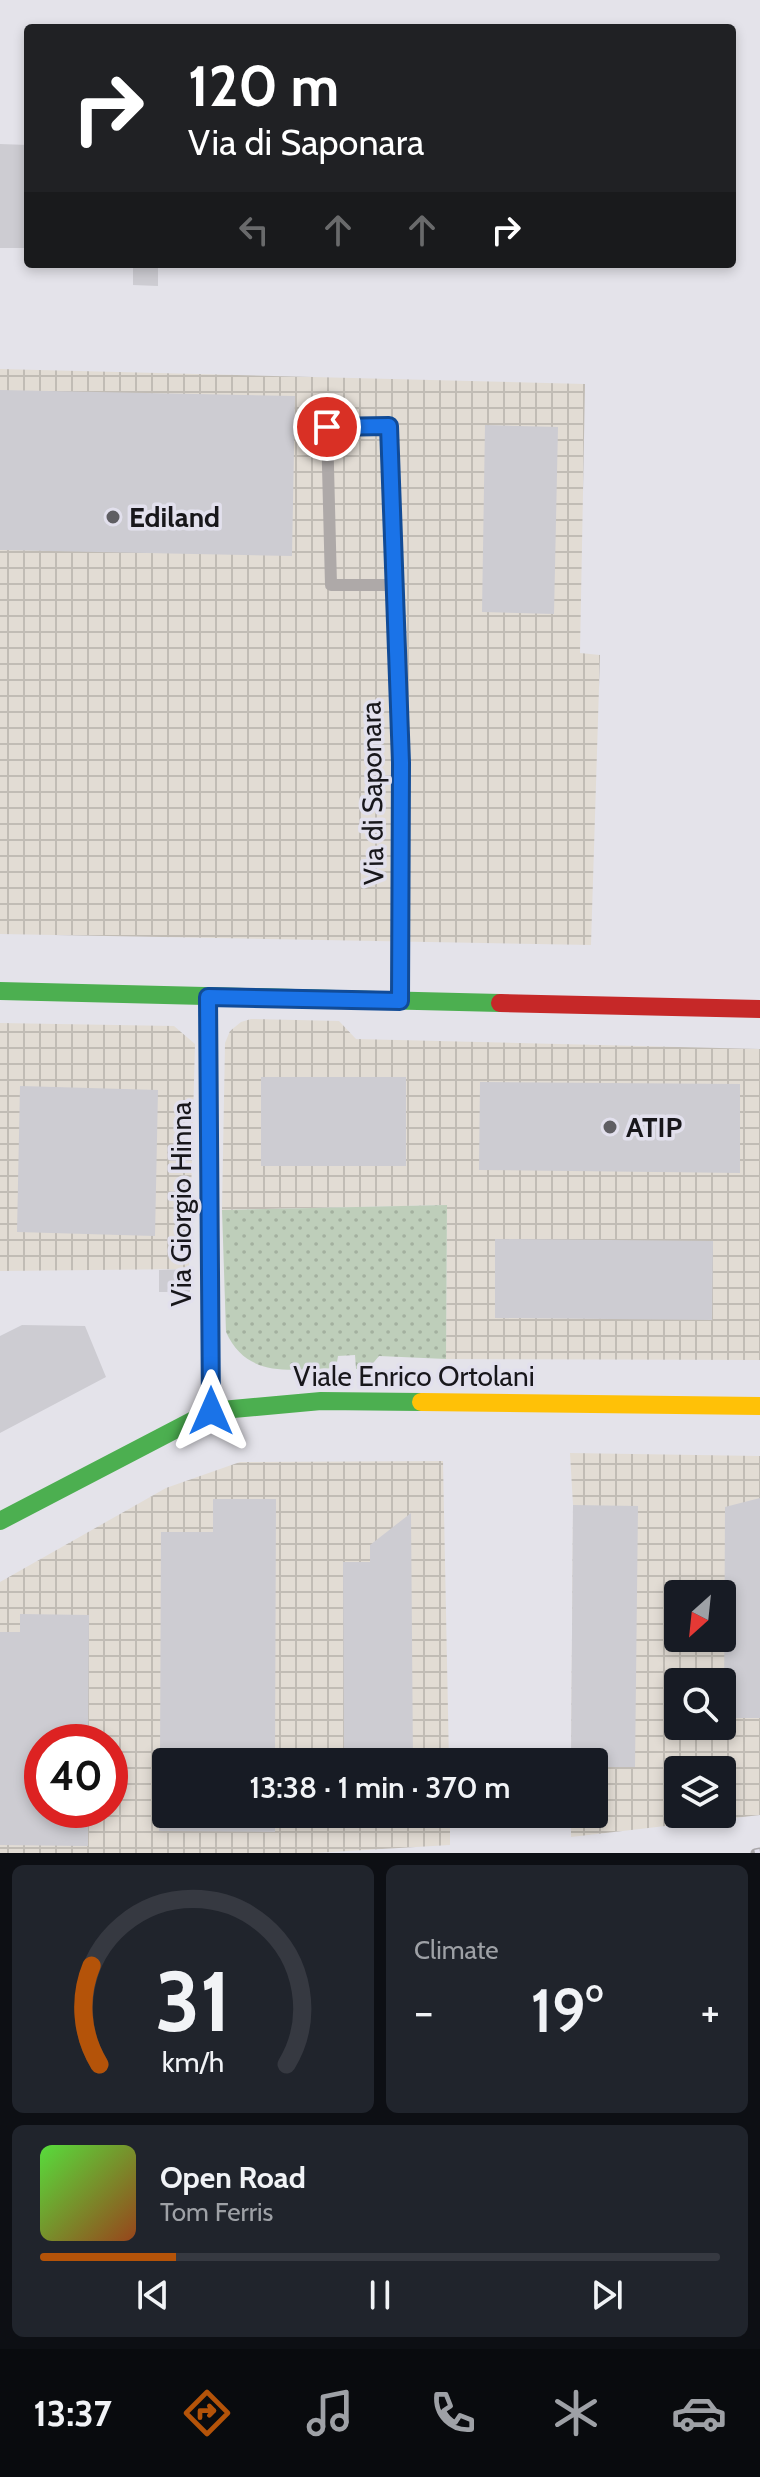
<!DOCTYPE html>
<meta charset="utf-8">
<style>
:root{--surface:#171b24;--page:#20242c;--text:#f1f3f6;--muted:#9ea1a6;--line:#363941;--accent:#b45309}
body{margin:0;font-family:Cabin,sans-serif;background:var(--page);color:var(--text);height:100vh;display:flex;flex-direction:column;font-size:30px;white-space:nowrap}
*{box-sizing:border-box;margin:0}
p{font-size:26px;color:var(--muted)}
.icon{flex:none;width:44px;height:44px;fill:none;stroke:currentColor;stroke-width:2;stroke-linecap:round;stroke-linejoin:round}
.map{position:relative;height:1853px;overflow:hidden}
.drawer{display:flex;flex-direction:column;gap:12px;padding:12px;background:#0d0f14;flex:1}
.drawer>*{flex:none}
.guide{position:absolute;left:24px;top:24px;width:712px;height:244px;border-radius:8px;box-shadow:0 4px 12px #0003;background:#202124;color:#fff;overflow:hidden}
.needle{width:52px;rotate:207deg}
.controls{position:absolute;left:664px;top:1580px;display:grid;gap:16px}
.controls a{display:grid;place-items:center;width:72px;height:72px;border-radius:8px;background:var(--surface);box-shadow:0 4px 12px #0003;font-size:40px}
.speed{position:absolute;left:24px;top:1724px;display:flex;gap:16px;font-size:40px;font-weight:700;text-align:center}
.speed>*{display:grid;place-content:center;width:104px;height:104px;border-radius:50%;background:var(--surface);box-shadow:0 4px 12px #0003;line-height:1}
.speed .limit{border:12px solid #d22;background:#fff;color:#111}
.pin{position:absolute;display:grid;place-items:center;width:68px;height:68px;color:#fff;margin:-34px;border:4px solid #fff;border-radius:50%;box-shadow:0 2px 8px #0007}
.me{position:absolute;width:88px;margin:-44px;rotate:0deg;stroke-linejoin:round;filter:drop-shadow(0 0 6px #0008)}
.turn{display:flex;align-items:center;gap:28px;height:168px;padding:0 32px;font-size:36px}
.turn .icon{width:104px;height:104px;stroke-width:2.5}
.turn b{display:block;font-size:56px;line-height:68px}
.lanes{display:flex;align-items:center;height:76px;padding:0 32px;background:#0003;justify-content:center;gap:40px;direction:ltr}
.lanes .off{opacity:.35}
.big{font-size:60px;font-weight:600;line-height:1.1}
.drawer .widget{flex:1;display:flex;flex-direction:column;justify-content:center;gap:12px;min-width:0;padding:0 28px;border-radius:12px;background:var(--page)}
.drawer .dial{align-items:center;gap:0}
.dial svg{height:208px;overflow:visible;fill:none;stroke:var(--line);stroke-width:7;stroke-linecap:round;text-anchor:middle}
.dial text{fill:var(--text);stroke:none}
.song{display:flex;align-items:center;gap:24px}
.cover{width:96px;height:96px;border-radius:12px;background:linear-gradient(135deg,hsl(110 70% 55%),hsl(20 70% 35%))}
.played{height:8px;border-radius:4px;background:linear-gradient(90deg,var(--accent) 20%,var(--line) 20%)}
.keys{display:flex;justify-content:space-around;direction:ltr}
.heat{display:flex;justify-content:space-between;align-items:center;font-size:44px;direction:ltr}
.drawer .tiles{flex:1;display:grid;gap:12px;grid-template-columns:1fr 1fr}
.widget:last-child{grid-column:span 2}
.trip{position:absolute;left:152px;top:1748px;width:456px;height:80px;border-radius:8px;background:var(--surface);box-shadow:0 4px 12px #0003;font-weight:600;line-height:80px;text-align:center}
.tabs{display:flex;height:128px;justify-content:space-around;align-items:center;background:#090b0e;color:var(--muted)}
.tabs .icon{width:56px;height:56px}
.tabs .active{color:var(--accent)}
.tabs b{font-size:36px;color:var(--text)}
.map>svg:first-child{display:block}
.industrial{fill:url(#industrial-grid);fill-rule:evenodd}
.grass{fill:url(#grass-dots)}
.building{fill:#cdccd2}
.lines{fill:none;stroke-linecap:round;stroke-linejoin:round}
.lane{stroke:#aea9a8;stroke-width:12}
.fast{stroke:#4caf50;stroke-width:18}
.slow{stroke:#ffc107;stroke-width:18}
.jam{stroke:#c62828;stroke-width:18}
.rail-casing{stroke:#aba8aa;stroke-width:9}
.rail{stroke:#e2e0ed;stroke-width:6;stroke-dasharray:18;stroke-linecap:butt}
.route-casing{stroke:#114b97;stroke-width:20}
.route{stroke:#1a73e8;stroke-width:14}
.poi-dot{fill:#5f5e63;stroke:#e2e0ed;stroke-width:3}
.labels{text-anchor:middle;stroke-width:7;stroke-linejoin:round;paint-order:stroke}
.poi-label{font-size:28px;font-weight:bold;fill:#18171b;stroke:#e2e0ed;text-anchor:start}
.street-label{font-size:28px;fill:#18171b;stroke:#e2e0ed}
</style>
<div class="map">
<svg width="760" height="1853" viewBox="0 0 760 1853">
<defs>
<pattern id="industrial-grid" width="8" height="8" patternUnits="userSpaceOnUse" patternTransform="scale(2)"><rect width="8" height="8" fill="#e2dcd4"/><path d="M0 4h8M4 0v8" fill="none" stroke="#c1bcb5"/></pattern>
<pattern id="grass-dots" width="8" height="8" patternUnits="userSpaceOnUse" patternTransform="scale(2)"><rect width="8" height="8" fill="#beceba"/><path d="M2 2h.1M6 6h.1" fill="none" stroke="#a3b09f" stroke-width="1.8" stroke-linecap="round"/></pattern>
</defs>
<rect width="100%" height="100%" fill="#e4e3ea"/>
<path class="industrial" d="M0,369L585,384L580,653L600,655L591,945L0,934Z
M251,1019L339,1021L356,1039L760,1049V1360L446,1359L447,1205L222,1210L225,1043L230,1031L241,1022Z
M0,1023L174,1026L195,1044L189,1269L0,1271Z
M570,1453L760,1456V1815L571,1837V1814H594V1762H571L573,1505ZM678,1594H722V1638H678ZM678,1682H722V1726H678ZM678,1770H722V1814H678Z
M443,1461L449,1762H166V1814H450V1845L314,1853H0V1582L166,1488L240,1462ZM42,1742H110V1810H42Z"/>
<path class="grass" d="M447,1205L446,1359L379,1356L369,1368L356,1369L355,1355L338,1356L336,1368C292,1369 248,1380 226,1332L222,1210Z"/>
<path class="building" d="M0,144L28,145V248H0Z
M133,264H158V286L133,285Z
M0,390L295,396L292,556L0,550Z
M485,425L558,427L554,614L482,612Z
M261,1077H406V1166H261Z
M480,1082L740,1084V1173L479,1170Z
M20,1086L158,1090L155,1236L17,1232Z
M495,1239L713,1241L712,1320L495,1318Z
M189,1269L190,1292H159V1270Z
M22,1325L85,1326L106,1377L0,1433V1336Z
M760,1498V1718H724L725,1507Z
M213,1499H276L275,1762H160L161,1532H213Z
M573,1505L638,1506L635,1767H594V1762H571Z
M411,1513L413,1762H344L343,1562H370V1545Z
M20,1614L89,1615L88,1742H42V1810H88V1846L0,1845V1632H20Z
M159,1814H275V1832L159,1831Z"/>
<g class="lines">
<path class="lane" d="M395,585H331L327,427L389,426C396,617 404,807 400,998"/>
<path class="fast" d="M0,991L500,1003
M0,1521L211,1411L321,1401L421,1402"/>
<path class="slow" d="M421,1402L760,1406"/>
<path class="jam" d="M208,997L211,1411
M500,1003L760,1009"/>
<defs>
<path id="rail" d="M755,1853L760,1852"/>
</defs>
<use href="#rail" class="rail-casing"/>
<use href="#rail" class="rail"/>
</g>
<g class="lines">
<defs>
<path id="route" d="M211,1411L208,997L400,1001L401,763L389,426L327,427"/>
</defs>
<use href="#route" class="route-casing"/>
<use href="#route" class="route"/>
</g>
<g class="poi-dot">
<circle cx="113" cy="517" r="8"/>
<circle cx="610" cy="1127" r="8"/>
</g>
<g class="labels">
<g class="poi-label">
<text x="129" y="527">Ediland</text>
<text x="626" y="1137">ATIP</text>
</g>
<g class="street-label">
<text transform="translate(372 793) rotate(-91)" y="10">Via di Saponara</text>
<text transform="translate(181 1204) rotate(-90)" y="10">Via Giorgio Hinna</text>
<text x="414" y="1386">Viale Enrico Ortolani</text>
</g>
</g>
</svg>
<div class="controls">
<a><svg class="needle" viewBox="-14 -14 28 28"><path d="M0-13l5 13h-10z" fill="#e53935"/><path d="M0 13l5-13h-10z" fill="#9ea1a6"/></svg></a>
<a><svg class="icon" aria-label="search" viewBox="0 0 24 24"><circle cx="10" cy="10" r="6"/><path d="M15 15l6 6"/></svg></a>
<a><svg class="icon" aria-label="layers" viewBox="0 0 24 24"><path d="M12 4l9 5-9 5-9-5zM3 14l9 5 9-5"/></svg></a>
</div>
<div class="speed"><div class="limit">40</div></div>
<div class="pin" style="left:327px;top:427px;background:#d93025"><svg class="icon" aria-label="arrive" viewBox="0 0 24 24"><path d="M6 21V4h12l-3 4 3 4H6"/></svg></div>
<svg class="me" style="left:211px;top:1411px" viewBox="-20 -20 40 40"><path d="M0-17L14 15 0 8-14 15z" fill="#1a73e8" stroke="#fff" stroke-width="4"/></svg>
<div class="trip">13:38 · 1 min · 370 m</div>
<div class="guide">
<div class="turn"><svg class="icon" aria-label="right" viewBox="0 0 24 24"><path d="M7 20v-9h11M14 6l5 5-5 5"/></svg><div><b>120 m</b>Via di Saponara</div></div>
<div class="lanes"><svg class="icon off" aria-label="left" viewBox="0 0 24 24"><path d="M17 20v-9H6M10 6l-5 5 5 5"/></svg><svg class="icon off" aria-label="ahead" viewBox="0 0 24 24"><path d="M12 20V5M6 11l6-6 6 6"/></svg><svg class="icon off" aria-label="ahead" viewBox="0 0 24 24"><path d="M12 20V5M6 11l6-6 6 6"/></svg><svg class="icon" aria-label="right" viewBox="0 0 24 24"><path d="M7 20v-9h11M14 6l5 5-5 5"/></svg></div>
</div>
</div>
<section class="drawer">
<div class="tiles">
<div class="widget dial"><svg viewBox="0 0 100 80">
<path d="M14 69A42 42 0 1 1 86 69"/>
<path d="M14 69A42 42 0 0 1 11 31" stroke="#b45309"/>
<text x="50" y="56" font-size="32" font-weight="700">31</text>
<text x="50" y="72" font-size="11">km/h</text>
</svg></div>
<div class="widget"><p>Climate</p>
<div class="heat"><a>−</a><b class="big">19°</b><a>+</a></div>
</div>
<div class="widget">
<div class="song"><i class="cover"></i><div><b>Open Road</b><p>Tom Ferris</p></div></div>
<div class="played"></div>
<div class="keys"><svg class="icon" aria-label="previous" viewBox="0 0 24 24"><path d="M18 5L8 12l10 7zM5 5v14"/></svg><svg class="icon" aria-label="pause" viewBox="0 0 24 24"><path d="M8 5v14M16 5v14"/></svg><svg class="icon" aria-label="next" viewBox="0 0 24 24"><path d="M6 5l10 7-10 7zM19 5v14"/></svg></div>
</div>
</div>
</section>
<nav class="tabs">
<b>13:37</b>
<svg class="icon active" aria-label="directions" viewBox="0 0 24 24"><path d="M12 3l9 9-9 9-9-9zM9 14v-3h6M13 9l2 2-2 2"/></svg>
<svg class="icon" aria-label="music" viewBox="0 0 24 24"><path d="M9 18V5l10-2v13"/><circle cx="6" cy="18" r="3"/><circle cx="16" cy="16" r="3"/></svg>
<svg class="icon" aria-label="phone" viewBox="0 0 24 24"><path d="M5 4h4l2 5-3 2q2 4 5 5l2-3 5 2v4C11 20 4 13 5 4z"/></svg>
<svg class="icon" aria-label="climate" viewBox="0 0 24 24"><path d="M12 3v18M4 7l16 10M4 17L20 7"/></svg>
<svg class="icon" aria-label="car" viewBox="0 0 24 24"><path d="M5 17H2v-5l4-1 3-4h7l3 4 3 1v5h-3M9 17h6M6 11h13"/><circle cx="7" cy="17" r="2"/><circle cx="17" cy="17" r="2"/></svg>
</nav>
